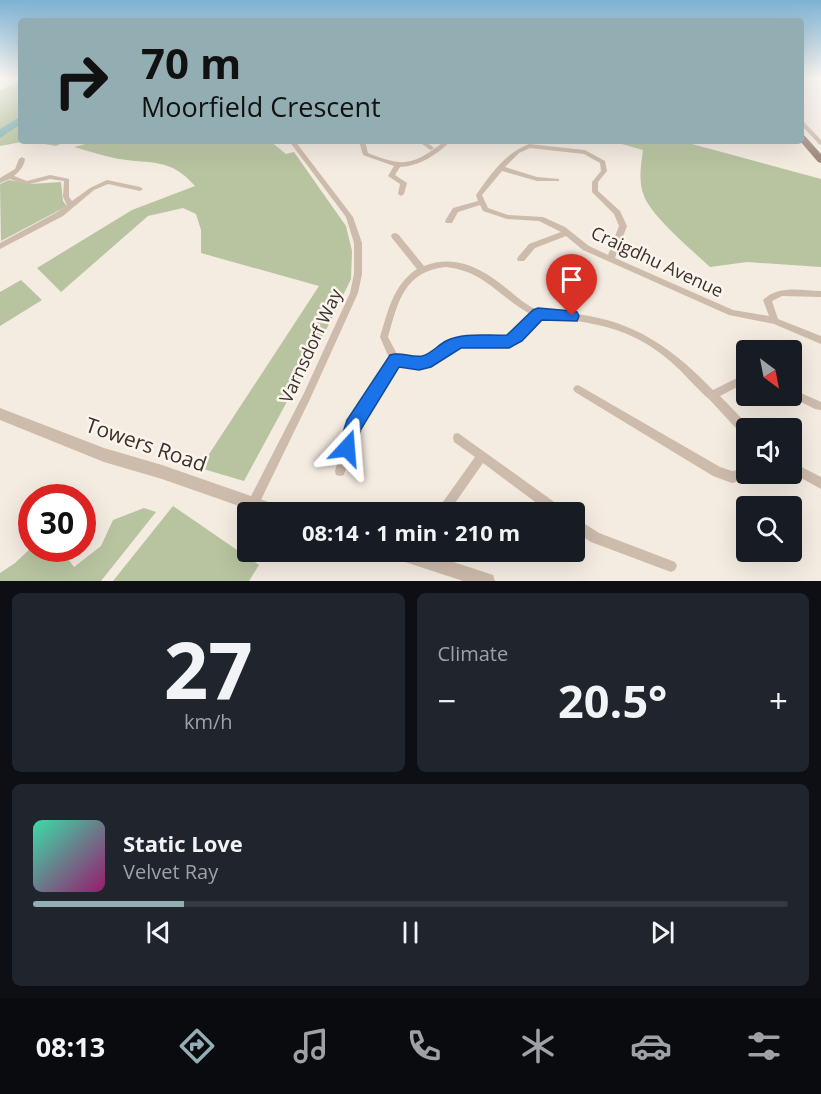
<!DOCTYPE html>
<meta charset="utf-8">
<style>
:root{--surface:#171b24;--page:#20242c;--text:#f1f3f6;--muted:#9ea1a6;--line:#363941;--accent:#92aeb2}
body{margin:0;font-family:"Open Sans",sans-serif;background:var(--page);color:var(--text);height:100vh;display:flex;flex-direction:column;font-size:22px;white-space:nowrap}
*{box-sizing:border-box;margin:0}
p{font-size:20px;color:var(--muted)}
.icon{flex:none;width:33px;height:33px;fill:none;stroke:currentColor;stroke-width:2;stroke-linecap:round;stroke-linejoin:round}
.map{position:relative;height:581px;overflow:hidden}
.side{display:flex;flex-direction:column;gap:12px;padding:12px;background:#0d0f14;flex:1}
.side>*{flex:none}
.banner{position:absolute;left:18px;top:18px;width:786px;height:126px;border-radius:6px;box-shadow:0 6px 24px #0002;background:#92aeb2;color:#111;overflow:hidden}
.needle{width:39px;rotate:148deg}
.fabs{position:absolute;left:736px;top:340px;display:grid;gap:12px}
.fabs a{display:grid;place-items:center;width:66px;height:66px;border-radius:6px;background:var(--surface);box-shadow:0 6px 24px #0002;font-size:30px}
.speed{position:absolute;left:18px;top:484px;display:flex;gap:12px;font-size:30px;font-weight:700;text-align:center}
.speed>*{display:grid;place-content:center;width:78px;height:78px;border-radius:50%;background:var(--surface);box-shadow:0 6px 24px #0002;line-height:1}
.speed .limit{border:9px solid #d22;background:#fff;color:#111}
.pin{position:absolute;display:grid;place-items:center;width:51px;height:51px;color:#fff;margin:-62px -26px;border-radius:50% 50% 50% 0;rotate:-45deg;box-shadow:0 0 6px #0007}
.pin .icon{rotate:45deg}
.me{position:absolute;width:66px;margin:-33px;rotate:19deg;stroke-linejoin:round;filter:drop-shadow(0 0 4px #0008)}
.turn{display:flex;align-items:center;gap:21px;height:126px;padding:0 24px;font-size:27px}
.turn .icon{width:78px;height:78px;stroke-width:2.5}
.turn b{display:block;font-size:42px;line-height:51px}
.big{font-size:45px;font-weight:700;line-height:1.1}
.side .widget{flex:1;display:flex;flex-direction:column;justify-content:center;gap:9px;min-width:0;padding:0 21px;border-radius:9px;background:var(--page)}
.side .dial{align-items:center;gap:0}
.dial b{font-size:78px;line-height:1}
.song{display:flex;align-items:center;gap:18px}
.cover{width:72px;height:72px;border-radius:9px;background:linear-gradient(135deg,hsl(160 70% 55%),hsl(320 70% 35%))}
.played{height:6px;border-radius:3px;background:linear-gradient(90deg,var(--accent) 20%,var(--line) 20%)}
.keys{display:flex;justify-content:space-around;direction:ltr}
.heat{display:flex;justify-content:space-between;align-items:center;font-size:33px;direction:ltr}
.side .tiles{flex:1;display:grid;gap:12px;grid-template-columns:1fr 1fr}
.widget:last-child{grid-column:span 2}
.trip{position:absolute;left:237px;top:502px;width:348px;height:60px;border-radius:6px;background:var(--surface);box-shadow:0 6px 24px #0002;font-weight:700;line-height:60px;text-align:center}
.tabs{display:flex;height:96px;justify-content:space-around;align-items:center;background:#090b0e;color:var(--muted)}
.tabs .icon{width:42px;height:42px}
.tabs .selected{color:var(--accent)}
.tabs b{font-size:27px;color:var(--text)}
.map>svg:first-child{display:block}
.green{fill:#b8c4a0}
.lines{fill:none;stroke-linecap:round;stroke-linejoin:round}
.river{fill:#7fb0b2;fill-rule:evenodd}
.minor{fill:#cdbbac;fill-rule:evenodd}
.tertiary{fill:#cdbbac;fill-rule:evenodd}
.secondary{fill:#a18a7d;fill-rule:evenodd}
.route{fill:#1a73e8;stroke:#114b97;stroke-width:1.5}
.labels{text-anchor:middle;stroke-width:5;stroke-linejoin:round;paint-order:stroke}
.street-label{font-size:18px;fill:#3b302b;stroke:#fbf5ee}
.near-street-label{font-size:21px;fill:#3b302b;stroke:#fbf5ee}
</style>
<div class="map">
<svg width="821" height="581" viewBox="0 0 821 581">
<rect width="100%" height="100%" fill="#f4ebe1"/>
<path class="green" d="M21,81V141H67L56,146L27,141L0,146V90Z
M97,141H270L286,154L294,152L346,226L352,251L351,279L328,326L244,481L200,468L319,286L201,253V230L196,214L183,208L148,216L61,292L37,268L132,210L195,186C171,158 152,164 119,159C104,156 89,151 74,147Z
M611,141H681L821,179V267L747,262L710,267C693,251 652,217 644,196C638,181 641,165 643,150Z
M9,180L30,184L61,182L63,201L67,206L1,241L0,184Z
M21,280L42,300L0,326V292Z
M173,506L259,565L249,581H113Z
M144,508L156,512L101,581H0V573L15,563L31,548L61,549L74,567L101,546L113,520Z"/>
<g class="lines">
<path class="river" d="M21,116V124L0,138V129Z"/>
<path class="minor" d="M801,120L803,121L821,140V145L819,144L801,125Z
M289,141H295L353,217L362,243V274L358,293L310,399L257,508L253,510L249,508L247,504L249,500L304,393L350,293L354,274V243L346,217Z
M359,141H365L368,153C405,168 413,165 445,141L450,142C436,155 420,166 400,167L395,175L407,183L404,194L401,196L398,194L400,184L388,176L394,166L363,155Z
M418,141H425L434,148L431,150L429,149Z
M529,144L585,150L605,161L607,171L598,182V191L620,211L627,226L615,258L733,310L769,316L763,300C778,285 801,290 821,291V297L782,296L772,301L778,319L821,336V344L774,324L729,315L583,250L566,236L535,248L524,261H518L517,259L518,257L529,244L561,232L539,221L507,219L483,211L480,205L458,212L452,223H446L445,221L453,208L478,201L476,195C490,175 505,153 529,144ZM530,148L584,154L600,163L601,171L592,182V192L614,214L619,226L608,255L589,246L565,227L543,217L508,215L488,208L482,195L502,171L537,181H559V179L537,177L505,167L519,153Z
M22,157L25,159C24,166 20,171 14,176L27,181L50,175L69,179V197L72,201L90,188L107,180L140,187L143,189L140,191L108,184L94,190L63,216L0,249V243L57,212L67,205L63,197L64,181L50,179L26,185L10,179L0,183V178L15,169L19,159Z
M395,233L398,234L424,266C459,253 485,271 511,292C519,299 529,307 538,310C544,312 551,311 557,311C567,312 578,314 589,316C641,325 677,353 713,390L747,373V382L720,396L751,428L747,429V437L743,436L710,400C697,389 684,373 670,361C629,326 592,322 540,317L520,340L512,345L509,346H460C451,350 444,356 436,362C424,369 410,366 397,364L358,428L344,475L340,476L336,475L335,471L349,423L390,360L380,337C388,311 393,285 417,269L392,238L391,236L392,234ZM446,267C485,271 500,298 532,315L514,334L508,338H460L447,343L428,357L419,359L398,356L388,337C398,302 404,271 446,267Z
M578,385L720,467L732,471L747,468V474H753L751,478L732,483L713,476L575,392L573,389L575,386Z
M792,389L821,402V410L815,409L789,396H792Z
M458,433L564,509L566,513H550L483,463L448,513H435L475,457L454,442L453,438L454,434Z
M792,462L821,477V489L792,473Z
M574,517L599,533L675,562L677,566L675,570L671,572L591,542L574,531Z"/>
<path class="tertiary" d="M0,408L104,448L162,465L280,506L285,508L287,513H259L162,479L104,462L0,420Z
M391,552H423L487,573L493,575L495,581H463L399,560L394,557Z"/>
<path class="secondary" d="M801,134L804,135L821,154V163L818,162L800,141Z"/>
</g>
<linearGradient id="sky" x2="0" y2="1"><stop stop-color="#7eb2d2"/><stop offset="0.49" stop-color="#faf6f2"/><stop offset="1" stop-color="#faf6f2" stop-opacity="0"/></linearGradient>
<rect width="821" height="158" fill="url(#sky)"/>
<path class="route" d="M538,308L572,311L577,312L579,316L577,321L542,320L522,341L509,348H461L431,367L419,370L399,367L361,429L353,455L347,457L340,455L338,448L347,420L390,355C400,351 411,358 422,356C431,354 438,345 446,341C464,332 487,336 507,335L533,310Z"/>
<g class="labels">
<g class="street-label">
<text transform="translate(657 262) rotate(25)" y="6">Craigdhu Avenue</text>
<text transform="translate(311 346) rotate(-65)" y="6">Varnsdorf Way</text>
</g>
<g class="near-street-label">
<text transform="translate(146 445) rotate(19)" y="7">Towers Road</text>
</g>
</g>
</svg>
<div class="fabs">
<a><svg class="needle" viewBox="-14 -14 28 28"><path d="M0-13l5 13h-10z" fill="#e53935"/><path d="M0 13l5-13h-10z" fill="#9ea1a6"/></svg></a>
<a><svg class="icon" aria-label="sound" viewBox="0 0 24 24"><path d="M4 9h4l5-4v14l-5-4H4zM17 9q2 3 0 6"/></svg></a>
<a><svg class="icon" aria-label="search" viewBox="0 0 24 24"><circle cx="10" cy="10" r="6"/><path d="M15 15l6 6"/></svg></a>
</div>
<div class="speed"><div class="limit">30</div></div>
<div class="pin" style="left:572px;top:316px;background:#d93025"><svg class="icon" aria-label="arrive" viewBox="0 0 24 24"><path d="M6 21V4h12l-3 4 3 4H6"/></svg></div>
<svg class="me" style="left:347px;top:448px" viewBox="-20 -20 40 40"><path d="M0-17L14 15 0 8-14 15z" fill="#1a73e8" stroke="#fff" stroke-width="4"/></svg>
<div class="trip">08:14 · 1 min · 210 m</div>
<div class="banner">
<div class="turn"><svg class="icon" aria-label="right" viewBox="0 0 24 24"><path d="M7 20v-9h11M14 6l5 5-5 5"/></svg><div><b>70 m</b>Moorfield Crescent</div></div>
</div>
</div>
<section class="side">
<div class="tiles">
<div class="widget dial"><b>27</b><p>km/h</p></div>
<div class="widget"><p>Climate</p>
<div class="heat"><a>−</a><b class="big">20.5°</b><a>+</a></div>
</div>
<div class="widget">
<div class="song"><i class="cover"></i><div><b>Static Love</b><p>Velvet Ray</p></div></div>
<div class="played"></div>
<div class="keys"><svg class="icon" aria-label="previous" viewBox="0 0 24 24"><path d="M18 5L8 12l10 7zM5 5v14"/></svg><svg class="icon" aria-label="pause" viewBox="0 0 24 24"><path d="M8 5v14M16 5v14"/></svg><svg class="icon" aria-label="next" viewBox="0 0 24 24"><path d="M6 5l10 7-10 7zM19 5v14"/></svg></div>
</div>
</div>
</section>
<nav class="tabs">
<b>08:13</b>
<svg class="icon selected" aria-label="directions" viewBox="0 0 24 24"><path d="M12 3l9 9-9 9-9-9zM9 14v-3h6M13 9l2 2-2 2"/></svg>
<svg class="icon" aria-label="music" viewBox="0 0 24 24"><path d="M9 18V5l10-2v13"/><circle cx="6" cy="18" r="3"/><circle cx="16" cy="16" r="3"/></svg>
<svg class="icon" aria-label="phone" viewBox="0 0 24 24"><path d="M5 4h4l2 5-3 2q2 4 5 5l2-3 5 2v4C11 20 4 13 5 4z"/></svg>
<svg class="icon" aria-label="climate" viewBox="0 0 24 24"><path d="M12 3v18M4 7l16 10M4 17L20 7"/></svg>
<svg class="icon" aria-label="car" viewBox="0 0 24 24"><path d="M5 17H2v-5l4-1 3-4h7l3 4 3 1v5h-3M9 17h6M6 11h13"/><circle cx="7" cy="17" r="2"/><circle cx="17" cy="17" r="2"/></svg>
<svg class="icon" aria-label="filters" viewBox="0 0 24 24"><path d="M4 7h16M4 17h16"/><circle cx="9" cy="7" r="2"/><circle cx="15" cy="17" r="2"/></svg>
</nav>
